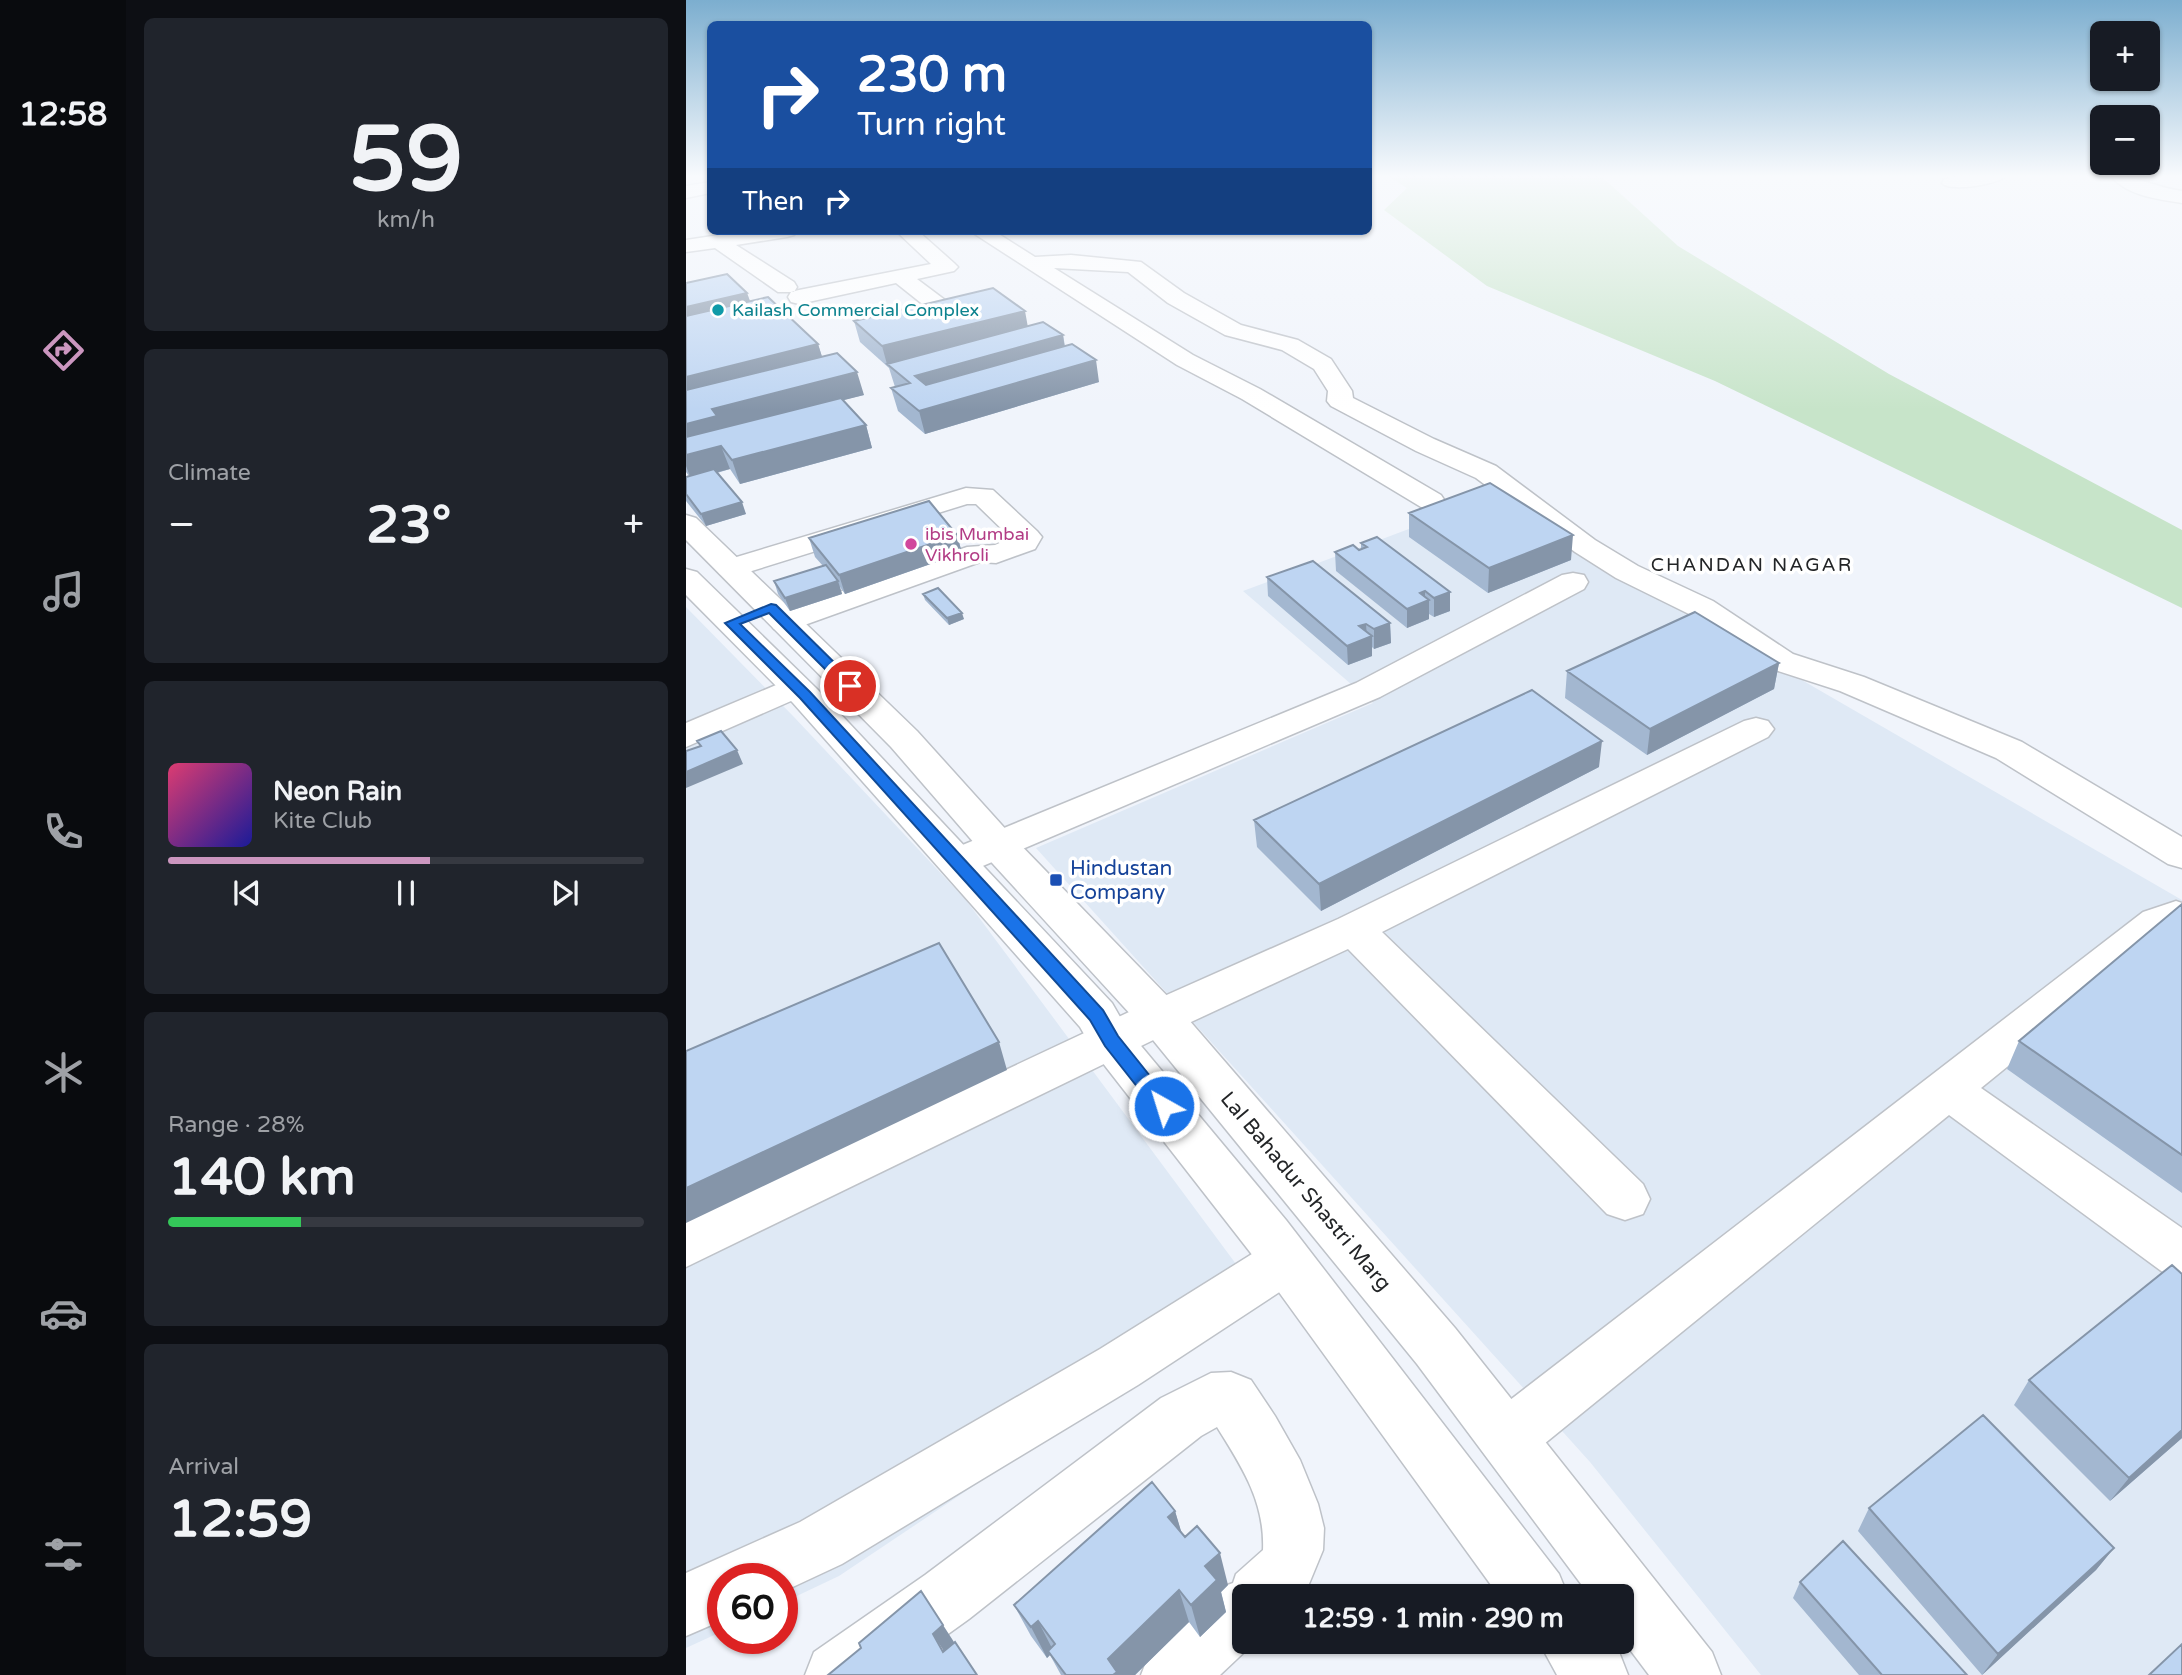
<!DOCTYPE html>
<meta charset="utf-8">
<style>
:root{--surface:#171b24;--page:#20242c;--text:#f1f3f6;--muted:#9ea1a6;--line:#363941;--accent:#cb96bf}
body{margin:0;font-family:"Varela Round",sans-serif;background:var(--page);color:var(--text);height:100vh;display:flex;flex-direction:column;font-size:26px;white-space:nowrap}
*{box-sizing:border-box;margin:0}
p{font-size:23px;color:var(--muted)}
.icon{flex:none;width:38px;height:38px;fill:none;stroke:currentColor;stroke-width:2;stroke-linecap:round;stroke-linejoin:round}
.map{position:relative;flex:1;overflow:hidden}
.details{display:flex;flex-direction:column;gap:18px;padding:18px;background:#0d0f14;width:560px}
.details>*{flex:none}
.hud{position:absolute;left:21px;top:21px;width:665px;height:214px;border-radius:10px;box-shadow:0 2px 5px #0004;background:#1a4fa0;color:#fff;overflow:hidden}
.fabs{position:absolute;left:1404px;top:21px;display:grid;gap:14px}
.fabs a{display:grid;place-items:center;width:70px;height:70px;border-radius:10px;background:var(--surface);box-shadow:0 2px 5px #0004;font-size:35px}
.speed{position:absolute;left:21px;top:1563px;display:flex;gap:14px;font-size:35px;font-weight:700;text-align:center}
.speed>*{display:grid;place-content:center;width:91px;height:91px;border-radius:50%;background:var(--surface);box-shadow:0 2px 5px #0004;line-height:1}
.speed .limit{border:10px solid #d22;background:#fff;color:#111}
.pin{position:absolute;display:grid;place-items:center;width:60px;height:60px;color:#fff;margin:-30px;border:4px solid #fff;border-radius:50%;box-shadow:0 2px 7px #0007}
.me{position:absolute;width:77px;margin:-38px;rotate:321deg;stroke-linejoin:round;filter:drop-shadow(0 0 5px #0008)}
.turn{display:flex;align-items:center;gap:24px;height:147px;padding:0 35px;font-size:32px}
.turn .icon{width:91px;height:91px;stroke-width:2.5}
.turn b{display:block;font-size:49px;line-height:60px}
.then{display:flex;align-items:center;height:66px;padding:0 35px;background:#0003;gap:14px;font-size:26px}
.big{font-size:52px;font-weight:700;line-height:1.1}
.details .widget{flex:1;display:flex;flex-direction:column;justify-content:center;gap:10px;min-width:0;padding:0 24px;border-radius:10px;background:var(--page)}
.details .dial{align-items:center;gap:0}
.dial b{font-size:91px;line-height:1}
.song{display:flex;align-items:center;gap:21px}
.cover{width:84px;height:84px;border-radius:10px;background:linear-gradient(135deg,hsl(340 70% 55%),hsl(240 70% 35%))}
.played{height:7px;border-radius:4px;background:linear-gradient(90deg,var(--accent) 55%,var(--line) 55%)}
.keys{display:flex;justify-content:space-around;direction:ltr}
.heat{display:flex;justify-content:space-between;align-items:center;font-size:38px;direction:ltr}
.charge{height:10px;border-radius:5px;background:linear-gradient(90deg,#34c759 28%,var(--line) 0)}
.trip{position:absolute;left:546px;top:1584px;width:402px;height:70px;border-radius:10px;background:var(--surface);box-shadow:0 2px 5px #0004;font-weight:700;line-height:70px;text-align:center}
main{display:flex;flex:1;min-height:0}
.menu{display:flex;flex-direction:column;width:126px;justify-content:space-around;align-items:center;background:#090b0e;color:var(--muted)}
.menu .icon{width:49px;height:49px}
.menu .active{color:var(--accent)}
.menu b{font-size:32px;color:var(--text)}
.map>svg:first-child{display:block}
.built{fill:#dfe9f5}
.green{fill:#c7e4c9}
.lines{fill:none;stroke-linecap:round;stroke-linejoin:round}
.minor-casing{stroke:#bec2c8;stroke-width:3}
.major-casing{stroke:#bec2c8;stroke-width:3}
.minor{fill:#fff;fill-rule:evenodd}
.major{fill:#fff;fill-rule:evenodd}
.wall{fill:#a3b7d0}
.shaded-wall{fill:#8595a9}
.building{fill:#bed5f2;stroke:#8595a9;stroke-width:2}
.route{fill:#1a73e8;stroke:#114b97;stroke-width:2}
.culture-dot{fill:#0f9aa8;stroke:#fff;stroke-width:2.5}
.hotel-dot{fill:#d1479c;stroke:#fff;stroke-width:2.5}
.transit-dot{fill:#1a4fb4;stroke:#fff;stroke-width:2.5}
.labels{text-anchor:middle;stroke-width:7;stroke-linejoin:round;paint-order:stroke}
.far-culture-label{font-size:18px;fill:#0d838f;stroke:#fff;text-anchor:start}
.far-hotel-label{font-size:18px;fill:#b23c85;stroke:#fff;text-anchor:start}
.far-neighbourhood-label{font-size:19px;letter-spacing:2px;fill:#232527;stroke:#fff}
.transit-label{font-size:21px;fill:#164399;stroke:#fff;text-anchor:start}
.street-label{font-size:21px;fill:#232527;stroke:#fff}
</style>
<main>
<nav class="menu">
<b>12:58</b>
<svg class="icon active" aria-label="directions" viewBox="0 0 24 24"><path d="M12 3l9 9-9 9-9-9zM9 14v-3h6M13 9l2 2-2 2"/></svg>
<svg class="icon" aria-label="music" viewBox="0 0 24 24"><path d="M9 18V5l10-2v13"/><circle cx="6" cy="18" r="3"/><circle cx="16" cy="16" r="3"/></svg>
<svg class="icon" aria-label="phone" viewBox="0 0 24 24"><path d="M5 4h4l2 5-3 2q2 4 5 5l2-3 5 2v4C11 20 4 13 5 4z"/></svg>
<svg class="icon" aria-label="climate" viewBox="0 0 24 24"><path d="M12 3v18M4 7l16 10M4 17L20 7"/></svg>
<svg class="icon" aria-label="car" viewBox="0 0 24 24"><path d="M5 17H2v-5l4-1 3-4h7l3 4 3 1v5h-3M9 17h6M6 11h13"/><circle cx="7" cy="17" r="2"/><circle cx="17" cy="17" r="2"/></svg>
<svg class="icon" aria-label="filters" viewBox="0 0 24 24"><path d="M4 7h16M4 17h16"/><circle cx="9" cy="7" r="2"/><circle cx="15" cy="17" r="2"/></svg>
</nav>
<section class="details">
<div class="widget dial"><b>59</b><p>km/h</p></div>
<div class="widget"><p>Climate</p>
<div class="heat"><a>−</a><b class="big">23°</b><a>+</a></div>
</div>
<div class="widget">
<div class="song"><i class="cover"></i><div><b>Neon Rain</b><p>Kite Club</p></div></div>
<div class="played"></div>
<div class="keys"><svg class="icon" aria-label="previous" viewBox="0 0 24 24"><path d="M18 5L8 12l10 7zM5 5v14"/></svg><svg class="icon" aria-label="pause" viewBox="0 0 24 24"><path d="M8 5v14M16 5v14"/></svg><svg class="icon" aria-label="next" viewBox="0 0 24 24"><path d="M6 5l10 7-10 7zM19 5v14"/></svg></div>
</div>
<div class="widget"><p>Range · 28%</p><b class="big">140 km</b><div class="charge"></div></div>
<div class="widget"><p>Arrival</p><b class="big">12:59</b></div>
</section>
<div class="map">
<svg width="1496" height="1675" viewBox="0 0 1496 1675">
<rect width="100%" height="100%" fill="#f0f4fb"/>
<path class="built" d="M803,499L1496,900V1675H1075L904,1462L350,848L687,703L557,591Z
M0,607L108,717L280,900L573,1295L153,1576L96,1603V1578H37V1631L0,1648Z"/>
<path class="green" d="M702,176H915L992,246L1203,374L1496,530V608L1029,381L801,286L698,210L721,188Z"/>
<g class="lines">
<defs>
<path id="minor" d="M1275,176H1319C1312,185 1263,192 1256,183L1258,179Z
M1425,176C1449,175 1471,188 1496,191V203C1472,199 1441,196 1425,176Z
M24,182V193L0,198V186Z
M60,231H111L108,235L101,237L50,245L108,282L111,287L108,292H92L29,248L0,252V240Z
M210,231H232L268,263L272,267L268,271L231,279L275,312L278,317L275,322H259L210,283L113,304L105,302L102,297L105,292L113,290L245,264Z
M284,231H308L349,257L385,255L455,262L498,293L555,325L612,340L645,359L666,391L667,398L748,439L810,466L909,540L952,566L1027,601L1107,654L1178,677L1336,742L1496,837V868L1482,864L1310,758L1154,691L1083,668L1005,615L930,578L889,552L790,478L730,451L645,406L641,401L642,391L628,369L596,350L539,335L482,303L442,272L368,268L507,355L574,389L755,495L759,501L755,507L745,509L735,507L556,399L491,365Z
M280,488L307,490L351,531L356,537L349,549L310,563L294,562L99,632L88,629L83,622L88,615L281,547L309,545L325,538L290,504H281L56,574L45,577L34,574L30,568L34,562Z
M887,573L898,575L902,582L898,589L694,697L285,871L271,875L257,871L251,862L257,853L670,683L876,575Z
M109,677L121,680L126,687L121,694L0,747V723Z
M1070,718L1082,721L1088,729L1082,737L696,932L957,1184L964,1199L957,1214L939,1220L921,1214L662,949L490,1029L0,1267V1220L458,1005L652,919L1058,721Z
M1490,901L1496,903V934L1487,932L1295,1088L1496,1228V1280L1478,1273L1263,1115L842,1457L822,1465L802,1457L794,1437L802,1417L1457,912Z
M600,1237L618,1244L626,1260L618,1276L452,1385L156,1564L96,1592V1578H37V1620L0,1636V1573L114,1522L414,1349L582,1244Z
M545,1372L565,1380L589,1416L614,1460L632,1504L638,1528L637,1550L618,1596H558V1642H569L534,1675H455L464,1652L536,1587L547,1583L550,1574L577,1550C579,1502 556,1467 531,1427L515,1436L283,1619L205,1675H119L128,1652L239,1575L475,1398L525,1373Z"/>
<path id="major" d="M0,515L10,518L231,731L324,834L490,1005L769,1328L1026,1652L1035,1675H963L936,1639V1596H904L731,1364L458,1029L296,852L205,747L0,540Z
M0,569L11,572L131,689L426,1003L441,1029L600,1220L873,1574L882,1596H813L564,1252L409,1053L394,1027L107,703L0,595Z
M853,1642H924L933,1652L942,1675H871Z"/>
</defs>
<use href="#minor" class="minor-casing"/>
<use href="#major" class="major-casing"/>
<use href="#minor" class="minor"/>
<use href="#major" class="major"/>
</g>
<path class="wall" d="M0,283L61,293L64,301L132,344L136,357L178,395L157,400L180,425L186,448L54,484L44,469L31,473L60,514L20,526L0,501V477L3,476L0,472Z
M168,321L342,327L377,335L379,346L413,382L239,434L212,411L205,388L209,387L203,368L174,342Z
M723,513L885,560L802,593L723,537Z
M271,535L276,553L159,594L154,587L156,594L104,611L92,594L88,581L137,566L129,557L123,538Z
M675,543L764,592V611L748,617L743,614V619L721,628L650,571L649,552L673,550L675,549Z
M581,577L704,623L705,643L688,649L686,647V656L662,665L582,596Z
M237,594L278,619L263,625L239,600Z
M1093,663L1088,689L961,755L879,698L881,671Z
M913,767L635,911L571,847L568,820Z
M1496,904V1193L1321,1069L1333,1041Z
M1343,1380L1496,1438L1424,1501L1328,1405Z
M1183,1508L1428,1548L1410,1570L1296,1675L1172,1531Z
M489,1511L495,1532L542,1585L535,1592L540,1612L514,1637L503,1622L449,1675H375L364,1655L361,1658L345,1636L328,1605Z
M1114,1582L1281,1675H1173L1107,1598Z"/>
<path class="shaded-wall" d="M61,293L68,313L0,330V307Z
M339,311L343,333L201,364L202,368L196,346Z
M377,335L380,357L235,398L229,376Z
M132,344L139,366L0,402V377Z
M410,360L413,382L239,434L233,411Z
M171,372L178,395L37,431L0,449V424L26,409Z
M180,425L186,448L54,484L46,460Z
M35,446L44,469L5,479L0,466V455Z
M56,502L60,514L20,526L15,514Z
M271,535L276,553L159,594L153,575Z
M887,535L885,560L802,593L803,568Z
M152,581L156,594L104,611L99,598Z
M739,591V602L743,600V619L721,628V609L734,593Z
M764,592V611L748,617V598Z
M276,613L278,619L263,625L261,618Z
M704,623L705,643L688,649V629Z
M680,624L681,638L686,636V656L662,665L661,646L673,626Z
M1093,663L1088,689L961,755L964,729Z
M916,741L913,767L635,911L633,884Z
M51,750L57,764L0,788V772Z
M313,1042L321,1070L0,1223V1188Z
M1496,1430V1438L1424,1501L1443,1478Z
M489,1511L499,1544L482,1517Z
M1428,1548L1410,1570L1296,1675L1312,1654Z
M534,1553L542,1585L535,1592L540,1612L514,1637L505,1605L519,1566Z
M493,1590L503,1622L449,1675H427L422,1659Z
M352,1621L368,1652L362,1651L364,1655L361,1658L345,1627Z
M257,1625L277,1656L273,1675L247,1634Z"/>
<path class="building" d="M41,274L61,293L0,307V283Z
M307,288L339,311L196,346L168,321Z
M82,297L132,344L0,377V316Z
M357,322L377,335L229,376L240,385L386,344L410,360L233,411L205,388L224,383L201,364Z
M151,353L171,372L26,409L31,416L0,424V390Z
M155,398L180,425L46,460L35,446L0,455V437Z
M28,469L56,502L15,514L0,494V477Z
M804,483L887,535L803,568L723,513Z
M243,501L271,535L153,575L123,538Z
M691,537L764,592L748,598L739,591L734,593L743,600L721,609L649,552L667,545L673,550L681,547L675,543Z
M627,561L704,623L688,629L680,624L673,626L686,636L661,646L581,577Z
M140,565L152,581L99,598L88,581Z
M252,588L276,613L261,618L237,594Z
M1009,612L1093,663L964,729L881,671Z
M846,690L916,741L633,884L568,820Z
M35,731L51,750L0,772V751L15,746L11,741Z
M1496,904V1155L1333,1041Z
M253,943L313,1042L0,1188V1051Z
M1486,1265L1496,1274V1430L1443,1478L1343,1380Z
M1297,1415L1428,1548L1312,1654L1183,1508Z
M466,1482L489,1511L482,1517L499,1537L511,1526L534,1553L519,1566L531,1580L505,1605L493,1590L422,1659L431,1672L427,1675H380L362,1651L369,1644L352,1621L345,1627L328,1605Z
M1157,1541L1281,1675H1196L1114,1582Z
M235,1591L257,1625L247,1634L257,1652L269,1642L291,1675H142L175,1648L173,1643Z
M1496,1644V1675H1463Z"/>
<linearGradient id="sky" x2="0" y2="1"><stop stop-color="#7caecf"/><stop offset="0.43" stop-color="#f8fafd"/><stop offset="1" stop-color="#f8fafd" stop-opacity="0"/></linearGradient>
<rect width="1496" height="410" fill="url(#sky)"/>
<path class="route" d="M85,604L90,605L169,683V689H159L83,613L54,624L124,692L417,1010L432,1036L484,1101L487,1106L484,1112L478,1114L471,1112L419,1046L404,1020L114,698L39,623Z"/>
<circle class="culture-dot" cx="32" cy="310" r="7"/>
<circle class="hotel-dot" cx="225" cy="544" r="7"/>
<rect class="transit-dot" x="363" y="873" width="14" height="14" rx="3.5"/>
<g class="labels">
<g class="far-culture-label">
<text x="46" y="316">Kailash Commercial Complex</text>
</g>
<g class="far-hotel-label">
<text x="239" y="540">ibis Mumbai<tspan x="239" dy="21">Vikhroli</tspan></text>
</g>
<g class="far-neighbourhood-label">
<text x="1066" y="571">CHANDAN NAGAR</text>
</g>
<g class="transit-label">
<text x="384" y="875">Hindustan<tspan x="384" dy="24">Company</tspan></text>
</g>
<g class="street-label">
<text transform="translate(620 1191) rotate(50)" y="7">Lal Bahadur Shastri Marg</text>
</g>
</g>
</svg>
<div class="fabs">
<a>+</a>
<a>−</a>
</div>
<div class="speed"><div class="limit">60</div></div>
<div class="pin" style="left:164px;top:686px;background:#d93025"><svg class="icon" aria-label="arrive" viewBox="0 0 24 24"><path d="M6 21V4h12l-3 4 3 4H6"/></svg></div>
<svg class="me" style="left:478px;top:1106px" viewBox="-20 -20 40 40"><circle r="17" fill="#1a73e8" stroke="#fff" stroke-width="3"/><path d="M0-11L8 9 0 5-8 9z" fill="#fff"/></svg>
<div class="trip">12:59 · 1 min · 290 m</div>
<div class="hud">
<div class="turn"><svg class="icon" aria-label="right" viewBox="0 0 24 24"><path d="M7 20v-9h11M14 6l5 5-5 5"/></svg><div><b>230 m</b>Turn right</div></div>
<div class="then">Then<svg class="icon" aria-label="right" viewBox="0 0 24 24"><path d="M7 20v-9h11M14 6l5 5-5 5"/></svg></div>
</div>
</div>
</main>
